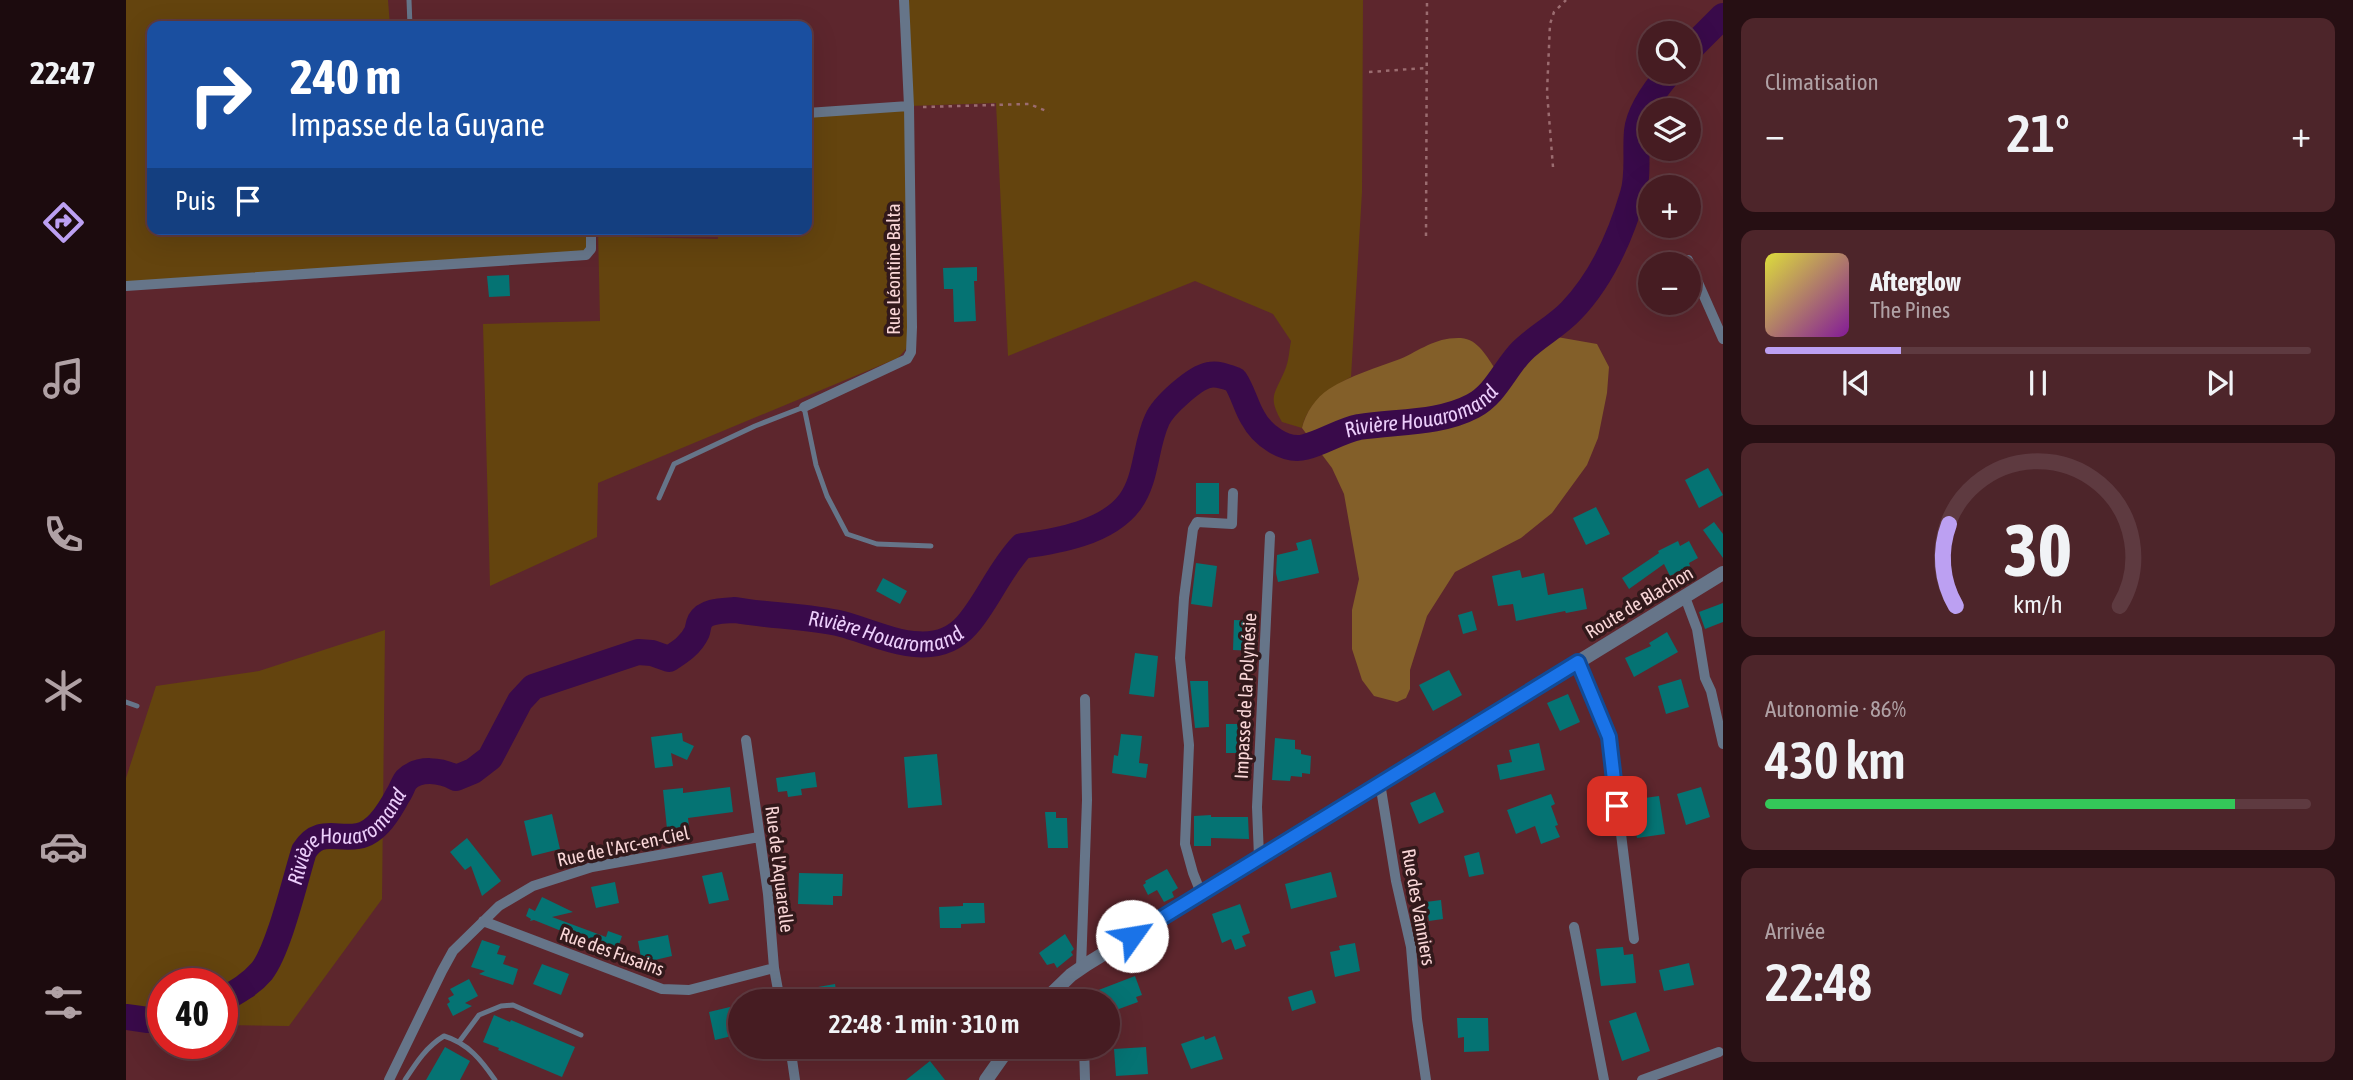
<!DOCTYPE html>
<html lang="fr">
<meta charset="utf-8">
<style>
:root{--surface:#461c22;--page:#4d252a;--text:#f1f3f6;--muted:#b0a1a5;--line:#5e3a40;--accent:#bca0f2}
body{margin:0;font-family:"Asap Condensed",sans-serif;background:var(--page);color:var(--text);height:100vh;display:flex;flex-direction:column;font-size:26px;white-space:nowrap}
*{box-sizing:border-box;margin:0}
p{font-size:23px;color:var(--muted)}
.icon{flex:none;width:38px;height:38px;fill:none;stroke:currentColor;stroke-width:2;stroke-linecap:round;stroke-linejoin:round}
.map{position:relative;flex:1;overflow:hidden}
.panel{display:flex;flex-direction:column;gap:18px;padding:18px;background:#260f13;width:630px}
.panel>*{flex:none}
.hud{position:absolute;left:21px;top:21px;width:665px;height:214px;border-radius:14px;box-shadow:0 7px 28px #0002,0 0 0 2px var(--line);background:#1a4fa0;color:#fff;overflow:hidden}
.tools{position:absolute;left:1512px;top:21px;display:grid;gap:14px}
.tools a{display:grid;place-items:center;width:63px;height:63px;border-radius:50%;background:var(--surface);box-shadow:0 7px 28px #0002,0 0 0 2px var(--line);font-size:35px}
.speed{position:absolute;left:21px;top:968px;display:flex;gap:14px;font-size:35px;font-weight:700;text-align:center}
.speed>*{display:grid;place-content:center;width:91px;height:91px;border-radius:50%;background:var(--surface);box-shadow:0 7px 28px #0002,0 0 0 2px var(--line);line-height:1}
.speed .limit{border:10px solid #d22;background:#fff;color:#111}
.pin{position:absolute;display:grid;place-items:center;width:60px;height:60px;color:#fff;margin:-30px;border-radius:14px;box-shadow:0 4px 10px #0006}
.me{position:absolute;width:77px;margin:-38px;rotate:58deg;stroke-linejoin:round;filter:drop-shadow(0 0 5px #0008)}
.turn{display:flex;align-items:center;gap:24px;height:147px;padding:0 28px;font-size:32px}
.turn .icon{width:91px;height:91px;stroke-width:2.5}
.turn b{display:block;font-size:49px;line-height:60px}
.then{display:flex;align-items:center;height:66px;padding:0 28px;background:#0003;gap:14px;font-size:26px}
.big{font-size:52px;font-weight:600;line-height:1.1}
.panel .widget{flex:1;display:flex;flex-direction:column;justify-content:center;gap:10px;min-width:0;padding:0 24px;border-radius:14px;background:var(--page)}
.panel .dial{align-items:center;gap:0}
.dial svg{height:182px;overflow:visible;fill:none;stroke:var(--line);stroke-width:7;stroke-linecap:round;text-anchor:middle}
.dial text{fill:var(--text);stroke:none}
.song{display:flex;align-items:center;gap:21px}
.cover{width:84px;height:84px;border-radius:10px;background:linear-gradient(135deg,hsl(60 70% 55%),hsl(290 70% 35%))}
.played{height:7px;border-radius:4px;background:linear-gradient(90deg,var(--accent) 25%,var(--line) 25%)}
.keys{display:flex;justify-content:space-around;direction:ltr}
.heat{display:flex;justify-content:space-between;align-items:center;font-size:38px;direction:ltr}
.charge{height:10px;border-radius:5px;background:linear-gradient(90deg,#34c759 86%,var(--line) 0)}
.trip{position:absolute;left:602px;top:989px;width:392px;height:70px;border-radius:35px;background:var(--surface);box-shadow:0 7px 28px #0002,0 0 0 2px var(--line);font-weight:600;line-height:70px;text-align:center}
main{display:flex;flex:1;min-height:0}
.dock{display:flex;flex-direction:column;width:126px;justify-content:space-around;align-items:center;background:#1c0b0e;color:var(--muted)}
.dock .icon{width:49px;height:49px}
.dock .selected{color:var(--accent)}
.dock b{font-size:32px;color:var(--text)}
.map>svg:first-child{display:block}
.green{fill:#64440e}
.forest{fill:#835f29}
.lines{fill:none;stroke-linecap:round;stroke-linejoin:round}
.river{stroke:#390a4a;stroke-width:26}
.building{fill:#057373}
.path{stroke:#9b6c70;stroke-width:2.5;stroke-dasharray:3.5 5;stroke-linecap:butt}
.service{stroke:#667589;stroke-width:5}
.minor{stroke:#667589;stroke-width:10}
.tertiary{stroke:#667589;stroke-width:14}
.route-casing{stroke:#114b97;stroke-width:18}
.route{stroke:#1a73e8;stroke-width:12}
.labels{text-anchor:middle;stroke-width:7;stroke-linejoin:round;paint-order:stroke}
.street-label{font-size:19px;fill:#f9d6d7;stroke:#32191b}
.water-label{font-size:21px;font-style:italic;fill:#eccefb;stroke:#32191b}
</style>
<main>
<nav class="dock">
<b>22:47</b>
<svg class="icon selected" aria-label="directions" viewBox="0 0 24 24"><path d="M12 3l9 9-9 9-9-9zM9 14v-3h6M13 9l2 2-2 2"/></svg>
<svg class="icon" aria-label="music" viewBox="0 0 24 24"><path d="M9 18V5l10-2v13"/><circle cx="6" cy="18" r="3"/><circle cx="16" cy="16" r="3"/></svg>
<svg class="icon" aria-label="phone" viewBox="0 0 24 24"><path d="M5 4h4l2 5-3 2q2 4 5 5l2-3 5 2v4C11 20 4 13 5 4z"/></svg>
<svg class="icon" aria-label="climate" viewBox="0 0 24 24"><path d="M12 3v18M4 7l16 10M4 17L20 7"/></svg>
<svg class="icon" aria-label="car" viewBox="0 0 24 24"><path d="M5 17H2v-5l4-1 3-4h7l3 4 3 1v5h-3M9 17h6M6 11h13"/><circle cx="7" cy="17" r="2"/><circle cx="17" cy="17" r="2"/></svg>
<svg class="icon" aria-label="filters" viewBox="0 0 24 24"><path d="M4 7h16M4 17h16"/><circle cx="9" cy="7" r="2"/><circle cx="15" cy="17" r="2"/></svg>
</nav>
<div class="map">
<svg width="1597" height="1080" viewBox="0 0 1597 1080">
<rect width="100%" height="100%" fill="#5d262d"/>
<path class="green" d="M0,0H262L264,26H26V229H465L463,252L0,286Z
M779,0H1237L1236,192L1225,377C1203,389 1182,402 1176,428L1156,422C1141,396 1149,394 1159,370C1163,361 1163,351 1165,341L1147,314L1069,281L882,356L870,103L783,106L786,327L780,349L772,358L472,483L471,537L364,586L357,324L474,321L472,229H501L502,237L592,239V229H681V113L783,106Z
M259,630L256,899L163,1026L96,1025V984H37V1024L0,1023V778L30,686L133,671Z"/>
<path class="forest" d="M1431,337L1471,344L1483,367L1481,393L1472,438L1461,465L1426,513L1395,538L1329,572L1301,616L1284,670V689L1280,698L1271,702L1248,696L1236,680L1226,649V610L1233,579L1218,494L1206,468L1176,428C1179,414 1190,397 1203,389C1225,375 1250,368 1274,359C1295,350 1309,337 1335,338C1352,339 1361,357 1370,370L1388,371L1402,356Z"/>
<g class="lines">
<g class="river">
<path d="M1563,50L1597,16"/>
<path id="s1" d="M96,1000C111,992 125,984 136,971C153,949 169,880 178,851C193,827 210,840 232,836C251,833 264,810 272,795C275,791 277,784 280,780C293,767 315,770 330,778L347,771L364,758L394,701L407,687L512,652L526,653L543,659C554,652 565,645 571,632C572,629 572,625 574,621C580,610 598,611 609,610C643,616 683,616 716,624C754,634 807,664 841,625C862,601 873,570 896,546C931,541 981,533 1004,502C1021,479 1019,446 1031,420C1037,406 1068,378 1083,375C1092,373 1101,377 1109,380C1117,392 1120,407 1127,418C1136,435 1159,452 1179,447C1198,442 1214,431 1233,427C1271,421 1313,424 1347,406C1370,394 1379,368 1396,351C1411,336 1431,326 1445,311C1475,280 1495,235 1507,194C1513,174 1509,152 1511,131C1513,111 1531,87 1544,72"/>
<path d="M0,1017L22,1020L37,1019"/>
</g>
</g>
<path class="building" d="M851,267V281H848L850,321L828,322L827,289H818L817,268Z
M383,275L384,296L363,297L361,276Z
M1582,468L1597,495L1573,508L1559,480Z
M1070,483H1093V514H1070Z
M1470,507L1484,534L1460,545L1447,518Z
M1588,522L1597,534V558L1577,530Z
M1185,539L1193,573L1152,582L1150,573L1151,555L1172,550L1170,543Z
M1552,541L1554,546L1563,541L1572,558L1563,563L1564,566L1544,576L1538,564L1503,589L1496,578L1533,553L1532,551Z
M1070,563L1091,566L1086,607L1065,604Z
M1394,570L1396,578L1418,573L1422,595L1457,588L1461,609L1440,613L1439,611L1390,621L1387,604L1372,606L1366,576Z
M757,578L781,591L774,604L750,591Z
M1597,603V622L1579,629L1573,612Z
M1346,611L1351,630L1337,634L1332,615Z
M1108,620L1132,621L1131,651L1107,650Z
M1541,632L1552,652L1508,677L1499,658L1525,646L1523,643Z
M1009,653L1032,656L1028,697L1003,694Z
M1323,670L1336,695L1307,711L1293,685Z
M1555,679L1563,707L1540,714L1532,686Z
M1064,681H1082L1083,727L1069,728Z
M1442,694L1454,722L1434,731L1421,703Z
M1100,724H1126V748H1114V753H1100Z
M556,733L557,741L568,746L561,760L545,753L547,766L529,768L525,737Z
M995,734L1016,736L1013,763L1022,764L1020,778L986,773L988,755L992,756Z
M1149,738L1169,740V749L1175,750V754L1185,756L1184,774L1176,773V777L1165,776L1164,781L1146,780Z
M1413,743L1419,770L1374,780L1371,765L1386,762L1383,750Z
M811,754L816,805L782,808L778,757Z
M689,772L691,787L675,789L676,795L662,797L661,791L652,792L650,778Z
M604,787L607,812L562,818L563,826L541,829L537,790L557,788V793Z
M1575,787L1584,817L1560,825L1551,794Z
M1309,792L1318,812L1293,824L1284,803Z
M1425,794L1429,804L1425,806L1432,825L1429,826L1434,837L1415,844L1409,826L1390,834L1381,810Z
M1533,796L1539,834L1511,838L1504,800Z
M919,812H930V818H941L942,848H922Z
M426,814L434,849L406,856L398,821Z
M1085,815V817H1122L1123,839L1085,838V846H1068V816Z
M341,838L375,881L356,896L345,866L339,870L324,852Z
M1353,852L1358,874L1343,877L1338,856Z
M1041,869L1052,888L1046,892L1048,897L1038,902L1031,890L1022,895L1017,885L1020,883L1019,881Z
M596,872L603,900L583,904L576,876Z
M1205,872L1211,897L1165,909L1159,884Z
M673,873L717,874L716,896H707V905L672,904Z
M489,882L493,903L470,908L465,887Z
M416,897L447,912L426,917L480,937L482,931L496,936L490,953L408,920L404,921L405,919L400,916L403,908L409,911Z
M1315,900L1317,919L1303,921L1300,902Z
M837,903H858L859,923L835,924V928H814L813,907L837,906Z
M1114,904L1124,933L1116,936L1120,946L1109,950L1105,939L1096,943L1086,914Z
M939,934L948,949L945,952L947,955L931,968L928,963L921,965L913,953Z
M542,935L546,956L516,963L512,941Z
M356,940L374,946L371,954L380,956L377,964L392,969L387,985L353,974L359,971L345,967Z
M1229,943L1234,971L1209,977L1204,952L1214,950L1213,946Z
M1497,947L1498,955L1507,954L1510,983L1475,986L1470,949Z
M1563,963L1568,985L1538,991L1533,970Z
M416,964L443,974L435,995L407,984Z
M1009,976L1016,995L1010,997L1012,1002L982,1013V1001H974L970,991Z
M343,979L352,996L339,1003L346,1006L327,1016L321,1004L324,1002L322,998L328,995L324,989Z
M709,984L712,1001H677L675,990Z
M1186,990L1190,1003L1166,1011L1162,997Z
M604,1007L610,1035L589,1040L583,1012Z
M1510,1012L1524,1051L1496,1061L1483,1021Z
M368,1015L384,1022L385,1020L449,1047L436,1077L372,1050L373,1048L357,1042Z
M1331,1018H1362L1363,1051L1338,1052V1037L1332,1038Z
M1078,1036L1079,1040L1089,1036L1097,1059L1065,1069L1055,1044Z
M319,1047L344,1061L334,1080H300Z
M1020,1047L1022,1074L990,1076L988,1049Z
M804,1061L819,1080H780Z"/>
<g class="lines">
<path class="path" d="M1243,72L1300,68
M797,107L903,104L923,112
M1427,167L1421,92L1424,24L1428,12L1440,0
M1300,236L1301,0"/>
<path class="service" d="M283,0L284,26
M533,498L548,464L629,426L678,407L690,465L701,496L721,534L751,544L805,546
M0,702L11,706
M333,1042L353,1015L375,1006L387,1005L455,1035
M279,1080C290,1063 300,1047 318,1036C342,1043 356,1061 369,1080"/>
<path class="minor" d="M681,113L783,106L778,0
M1562,260L1597,339
M0,286L460,255L465,249V229
M678,407L781,359L785,352L786,327L783,106
M1559,597L1571,629L1579,678L1585,691L1597,744
M1453,662L1483,737L1508,939
M620,740L642,894L648,968L654,1001
M1254,783L1270,881L1285,947L1291,1019L1300,1080
M1133,857L1131,807L1144,536
M1075,893L1067,873L1059,844L1063,745L1054,658L1058,598L1067,529L1071,522L1106,524L1107,493
M357,921L536,989L563,990L648,968
M1448,927L1478,1080
M955,968L961,800L959,699
M931,987L942,1001
M664,1046L669,1080
M958,1046L959,1080
M263,1080L316,971L327,951L373,906L407,886L466,867L633,837
M1516,1080L1593,1052"/>
<path class="tertiary" d="M918,1001L945,975L961,964L1597,573
M860,1080L884,1046"/>
</g>
<g class="lines">
<defs>
<path id="route" d="M1006,936L1452,662L1483,737L1491,806"/>
</defs>
<use href="#route" class="route-casing"/>
<use href="#route" class="route"/>
</g>
<g class="labels">
<g class="street-label">
<text transform="translate(767 269) rotate(-90)" y="7">Rue Léontine Balta</text>
<text transform="translate(1513 602) rotate(-31)" y="7">Route de Blachon</text>
<text transform="translate(1119 696) rotate(-87)" y="7">Impasse de la Polynésie</text>
<text transform="translate(497 846) rotate(-12)" y="7">Rue de l'Arc-en-Ciel</text>
<text transform="translate(654 869) rotate(83)" y="7">Rue de l'Aquarelle</text>
<text transform="translate(1293 907) rotate(80)" y="7">Rue des Vanniers</text>
<text transform="translate(486 951) rotate(20)" y="7">Rue des Fusains</text>
</g>
<g class="water-label">
<text dy="7" stroke="none"><textPath href="#s1" startOffset="1591">Rivière Houaromand</textPath></text>
<text dy="7" stroke="none"><textPath href="#s1" startOffset="875">Rivière Houaromand</textPath></text>
<text dy="7" stroke="none"><textPath href="#s1" startOffset="222">Rivière Houaromand</textPath></text>
</g>
</g>
</svg>
<div class="tools">
<a><svg class="icon" aria-label="search" viewBox="0 0 24 24"><circle cx="10" cy="10" r="6"/><path d="M15 15l6 6"/></svg></a>
<a><svg class="icon" aria-label="layers" viewBox="0 0 24 24"><path d="M12 4l9 5-9 5-9-5zM3 14l9 5 9-5"/></svg></a>
<a>+</a>
<a>−</a>
</div>
<div class="speed"><div class="limit">40</div></div>
<div class="pin" style="left:1491px;top:806px;background:#d93025"><svg class="icon" aria-label="arrive" viewBox="0 0 24 24"><path d="M6 21V4h12l-3 4 3 4H6"/></svg></div>
<svg class="me" style="left:1006px;top:936px" viewBox="-20 -20 40 40"><circle r="19" fill="#fff"/><path d="M0-13L10 11 0 6-10 11z" fill="#1a73e8"/></svg>
<div class="trip">22:48 · 1 min · 310 m</div>
<div class="hud">
<div class="turn"><svg class="icon" aria-label="right" viewBox="0 0 24 24"><path d="M7 20v-9h11M14 6l5 5-5 5"/></svg><div><b>240 m</b>Impasse de la Guyane</div></div>
<div class="then">Puis<svg class="icon" aria-label="arrive" viewBox="0 0 24 24"><path d="M6 21V4h12l-3 4 3 4H6"/></svg></div>
</div>
</div>
<section class="panel">
<div class="widget"><p>Climatisation</p>
<div class="heat"><a>−</a><b class="big">21°</b><a>+</a></div>
</div>
<div class="widget">
<div class="song"><i class="cover"></i><div><b>Afterglow</b><p>The Pines</p></div></div>
<div class="played"></div>
<div class="keys"><svg class="icon" aria-label="previous" viewBox="0 0 24 24"><path d="M18 5L8 12l10 7zM5 5v14"/></svg><svg class="icon" aria-label="pause" viewBox="0 0 24 24"><path d="M8 5v14M16 5v14"/></svg><svg class="icon" aria-label="next" viewBox="0 0 24 24"><path d="M6 5l10 7-10 7zM19 5v14"/></svg></div>
</div>
<div class="widget dial"><svg viewBox="0 0 100 80">
<path d="M14 69A42 42 0 1 1 86 69"/>
<path d="M14 69A42 42 0 0 1 11 33" stroke="#bca0f2"/>
<text x="50" y="56" font-size="32" font-weight="700">30</text>
<text x="50" y="72" font-size="11">km/h</text>
</svg></div>
<div class="widget"><p>Autonomie · 86%</p><b class="big">430 km</b><div class="charge"></div></div>
<div class="widget"><p>Arrivée</p><b class="big">22:48</b></div>
</section>
</main>
